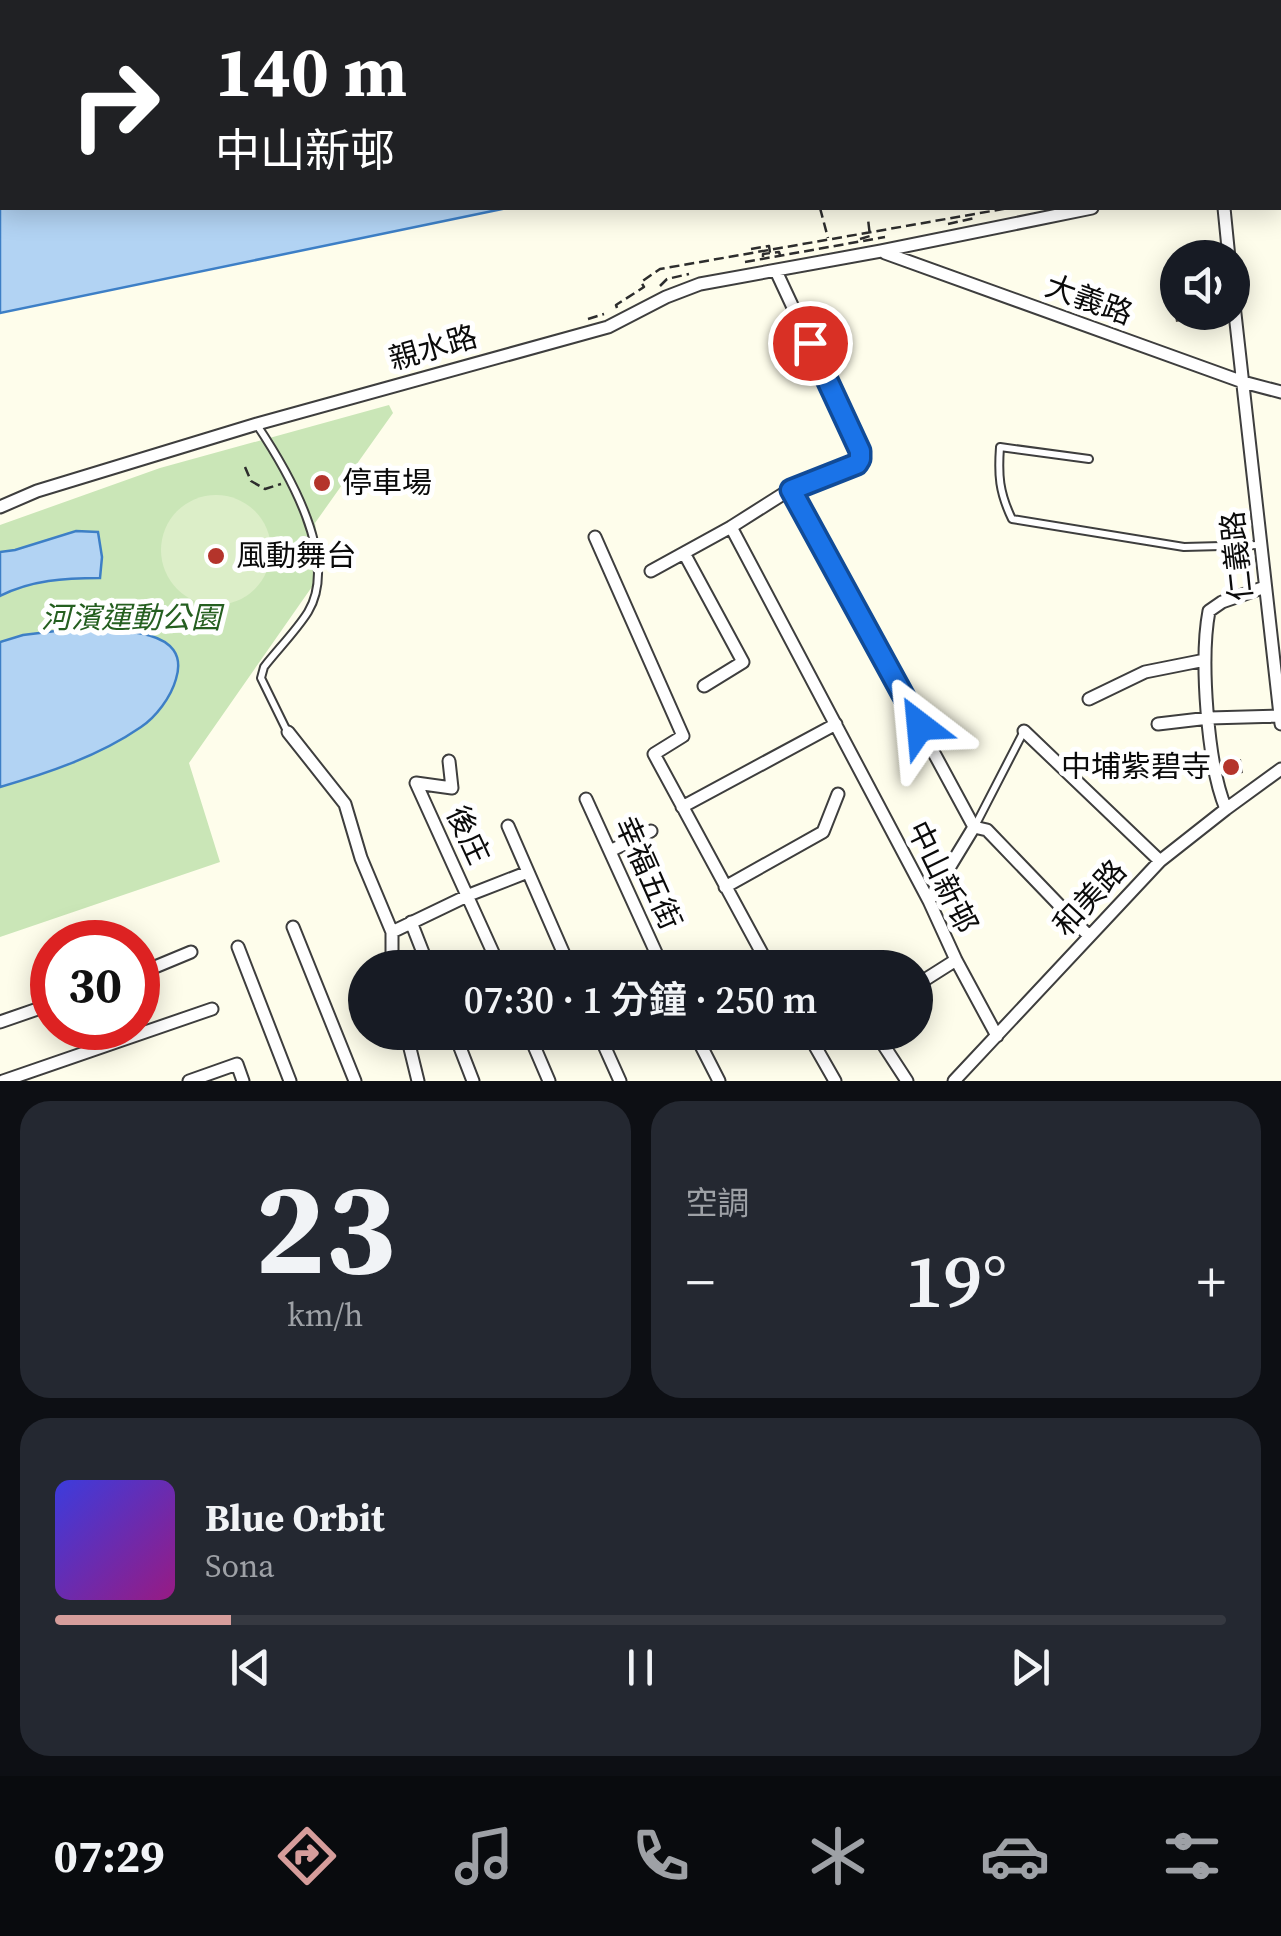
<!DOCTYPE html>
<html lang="zh-TW">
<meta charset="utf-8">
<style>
:root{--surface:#171b24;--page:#242831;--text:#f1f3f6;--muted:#9ea1a6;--line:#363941;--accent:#d69d9b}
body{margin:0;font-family:"Source Serif 4","Noto Sans TC",serif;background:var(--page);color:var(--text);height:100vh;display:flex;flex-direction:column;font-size:38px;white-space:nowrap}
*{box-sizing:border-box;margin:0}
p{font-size:32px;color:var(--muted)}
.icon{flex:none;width:55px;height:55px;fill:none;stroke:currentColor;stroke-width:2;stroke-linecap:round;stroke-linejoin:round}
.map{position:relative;height:1081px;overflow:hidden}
.details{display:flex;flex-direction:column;gap:20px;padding:20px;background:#0d0f14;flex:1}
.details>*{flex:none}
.guide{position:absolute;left:0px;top:0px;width:1282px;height:210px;box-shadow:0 5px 25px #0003;background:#202124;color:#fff;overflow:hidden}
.buttons{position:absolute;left:1160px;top:240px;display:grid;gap:20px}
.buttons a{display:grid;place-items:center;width:90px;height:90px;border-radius:50%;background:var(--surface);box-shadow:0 5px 25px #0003;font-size:50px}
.speed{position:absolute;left:30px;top:920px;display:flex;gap:20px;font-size:50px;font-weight:700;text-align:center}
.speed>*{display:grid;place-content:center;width:130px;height:130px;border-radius:50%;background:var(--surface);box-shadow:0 5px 25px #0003;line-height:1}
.speed .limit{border:15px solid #d22;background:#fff;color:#111}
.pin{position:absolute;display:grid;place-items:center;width:85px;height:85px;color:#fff;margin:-42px;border:5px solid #fff;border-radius:50%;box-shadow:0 2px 10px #0007}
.me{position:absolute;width:110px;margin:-55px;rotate:331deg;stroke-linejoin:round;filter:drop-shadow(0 0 8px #0008)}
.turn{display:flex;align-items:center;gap:35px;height:210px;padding:0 50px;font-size:45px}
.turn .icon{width:130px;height:130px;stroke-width:2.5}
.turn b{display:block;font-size:70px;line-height:85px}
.big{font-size:75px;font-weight:600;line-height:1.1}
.details .tile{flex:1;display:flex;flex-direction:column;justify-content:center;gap:15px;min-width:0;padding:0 35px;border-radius:30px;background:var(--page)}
.details .dial{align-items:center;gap:0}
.dial b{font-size:130px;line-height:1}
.song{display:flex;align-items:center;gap:30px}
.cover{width:120px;height:120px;border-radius:15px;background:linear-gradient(135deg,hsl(240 70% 55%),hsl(310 70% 35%))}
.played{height:10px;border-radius:5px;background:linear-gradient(90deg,var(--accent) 15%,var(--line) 15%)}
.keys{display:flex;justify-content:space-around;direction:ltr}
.heat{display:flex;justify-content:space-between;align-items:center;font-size:55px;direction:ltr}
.details .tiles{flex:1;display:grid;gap:20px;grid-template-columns:1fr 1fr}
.tile:last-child{grid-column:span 2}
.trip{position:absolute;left:348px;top:950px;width:585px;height:100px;border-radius:50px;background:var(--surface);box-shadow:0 5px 25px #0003;font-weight:600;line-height:100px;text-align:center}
.dock{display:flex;height:160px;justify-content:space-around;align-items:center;background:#090b0e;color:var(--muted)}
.dock .icon{width:70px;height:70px}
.dock .on{color:var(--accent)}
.dock b{font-size:45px;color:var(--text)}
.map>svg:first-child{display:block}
.green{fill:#cae6b7}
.pitch{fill:#dceec8}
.water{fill:#b2d3f3;stroke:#3d7fc6;stroke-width:2.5}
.building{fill:#534e48}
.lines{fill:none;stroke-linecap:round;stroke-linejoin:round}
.lane-casing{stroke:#3e3e3e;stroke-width:10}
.street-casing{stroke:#3e3e3e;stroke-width:15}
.path{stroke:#2d2d2d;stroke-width:2.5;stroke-dasharray:10 5;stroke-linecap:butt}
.lane{stroke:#fff;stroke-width:6}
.street{stroke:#fff;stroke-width:11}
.route-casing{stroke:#114b97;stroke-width:25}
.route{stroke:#1a73e8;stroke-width:18}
.poi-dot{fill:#b4342b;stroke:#fff;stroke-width:4}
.labels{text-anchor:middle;stroke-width:10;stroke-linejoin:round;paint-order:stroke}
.street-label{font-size:30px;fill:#0b0b0b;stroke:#fff}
.poi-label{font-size:30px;fill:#0b0b0b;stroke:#fff;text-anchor:start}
.park-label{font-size:30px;font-style:italic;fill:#255f20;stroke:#fff}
</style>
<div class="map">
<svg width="1281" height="1081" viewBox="0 0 1281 1081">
<rect width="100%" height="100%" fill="#fefdeb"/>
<path class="green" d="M389,405L393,413L315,523L323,571L189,763L220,862L0,937V525L160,468Z"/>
<path class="pitch" d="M161 550a55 55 0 1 1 110 0a55 55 0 1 1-110 0Z"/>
<path class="water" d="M190,0H1281V79L1280,2H180Z
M0,44H2V208H507L0,313Z
M76,531L98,532L102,557L100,578C65,578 31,580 0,596V552L15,550Z
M64,630C98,631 194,621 176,679C171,697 156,717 141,727C99,756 48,773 0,787V642L23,635Z"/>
<path class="building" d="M1178,264V312H1210L1211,316L1176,322L1166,266Z
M1241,759L1243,773L1220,776L1218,762Z"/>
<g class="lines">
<defs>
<path id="lane" d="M257,425C287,470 340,559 308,612C296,631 278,649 264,667L261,678L287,731
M1089,459L1000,447C998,475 999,492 1012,519L1184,547L1259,545
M975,826L1024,731"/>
<path id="street" d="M1224,208L1229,258
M885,253L1243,382L1281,392
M1232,287L1281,724
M791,489L974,827L987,830L1088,935
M0,507L37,491L257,424L608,327L666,297L700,284L881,251L1092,208
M731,527L929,901L956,960L997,1036
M595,537L683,736L654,754L770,968
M684,553L743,662L704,686
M651,571L731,527L791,489L857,464L860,459V451L776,271
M1089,699L1145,672L1205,660
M1158,724L1209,718L1280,716
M1024,731L1160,861
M288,732L345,804L361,858L392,932V968
M449,761L452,788L416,783L500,968
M586,799L663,968
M682,807L836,724
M1226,809C1207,764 1200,658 1209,611L1222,602L1265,587
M508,826L570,968
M610,851L651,831
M725,887L823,832L838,794
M929,901L974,827
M411,922L429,968
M293,927L355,1081
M392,932L469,895L528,872
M238,947L290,1081
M138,974L191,952
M915,986L956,960
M0,1022L52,1004
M406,1032L418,1081
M454,1032L473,1081
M528,1032L549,1081
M598,1032L620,1081
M694,1032L719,1081
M807,1032L835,1081
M875,1032L907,1081
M3,1081L212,1009
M189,1081L237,1064L243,1081
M954,1081L1160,861L1226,809L1281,769"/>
</defs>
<use href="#lane" class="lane-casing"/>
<use href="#street" class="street-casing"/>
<path class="path" d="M726,0L727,2
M1280,165L1281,166
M1280,168H1281
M820,208L828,238
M948,224L975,218L976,220
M860,239L870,236L868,219
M751,249L769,246L770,253
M763,257V254L779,252L780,255
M745,262L885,237
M660,286L667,279L689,274
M617,308L616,305L644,287L641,282L660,269L1009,208
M588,319L604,314
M245,467L251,481L265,489L281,484"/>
<use href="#lane" class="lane"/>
<use href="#street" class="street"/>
</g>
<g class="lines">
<defs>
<path id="route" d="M810,343L860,451V459L857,464L791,490L920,726"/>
</defs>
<use href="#route" class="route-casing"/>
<use href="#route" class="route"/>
</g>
<g class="poi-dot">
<circle cx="322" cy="483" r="10"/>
<circle cx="216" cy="556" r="10"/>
<circle cx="1231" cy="767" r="10"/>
</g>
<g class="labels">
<g class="street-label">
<text transform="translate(1089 300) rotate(20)" y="10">大義路</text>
<text transform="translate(433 348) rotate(-16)" y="10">親水路</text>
<text transform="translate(1237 556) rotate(-96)" y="10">仁義路</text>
<text transform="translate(468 835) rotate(65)" y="10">後庄</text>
<text transform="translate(648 873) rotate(66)" y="10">幸福五街</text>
<text transform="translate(942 877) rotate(64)" y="10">中山新邨</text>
<text transform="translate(1090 898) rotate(-47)" y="10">和美路</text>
</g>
<g class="poi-label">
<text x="342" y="493">停車場</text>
<text x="236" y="566">風動舞台</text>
<text x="1211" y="777" text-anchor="end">中埔紫碧寺</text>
</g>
<g class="park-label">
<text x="131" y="628">河濱運動公園</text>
</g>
</g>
</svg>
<div class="buttons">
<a><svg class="icon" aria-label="sound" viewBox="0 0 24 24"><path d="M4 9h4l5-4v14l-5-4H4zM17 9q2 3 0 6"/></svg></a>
</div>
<div class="speed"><div class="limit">30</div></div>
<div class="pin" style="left:810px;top:343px;background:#d93025"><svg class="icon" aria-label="arrive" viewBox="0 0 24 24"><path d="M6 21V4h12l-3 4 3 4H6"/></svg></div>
<svg class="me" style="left:920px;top:726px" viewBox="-20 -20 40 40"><path d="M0-17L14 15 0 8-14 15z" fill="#1a73e8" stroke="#fff" stroke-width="4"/></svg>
<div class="trip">07:30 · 1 分鐘 · 250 m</div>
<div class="guide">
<div class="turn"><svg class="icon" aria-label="right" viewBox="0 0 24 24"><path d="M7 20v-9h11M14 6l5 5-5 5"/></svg><div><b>140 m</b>中山新邨</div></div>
</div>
</div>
<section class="details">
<div class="tiles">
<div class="tile dial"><b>23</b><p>km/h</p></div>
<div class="tile"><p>空調</p>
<div class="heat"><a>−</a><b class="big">19°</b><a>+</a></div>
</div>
<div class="tile">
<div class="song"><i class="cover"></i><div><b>Blue Orbit</b><p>Sona</p></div></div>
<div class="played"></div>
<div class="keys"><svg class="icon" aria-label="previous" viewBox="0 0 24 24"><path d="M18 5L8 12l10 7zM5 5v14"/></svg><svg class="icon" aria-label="pause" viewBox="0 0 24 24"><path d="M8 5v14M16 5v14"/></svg><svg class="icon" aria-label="next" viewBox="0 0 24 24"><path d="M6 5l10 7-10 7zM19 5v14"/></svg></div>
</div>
</div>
</section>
<nav class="dock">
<b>07:29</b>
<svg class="icon on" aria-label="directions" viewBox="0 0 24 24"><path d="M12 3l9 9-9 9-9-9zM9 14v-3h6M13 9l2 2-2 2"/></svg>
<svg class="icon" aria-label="music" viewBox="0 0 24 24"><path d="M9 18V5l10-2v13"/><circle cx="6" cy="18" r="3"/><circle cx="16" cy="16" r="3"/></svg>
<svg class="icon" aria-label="phone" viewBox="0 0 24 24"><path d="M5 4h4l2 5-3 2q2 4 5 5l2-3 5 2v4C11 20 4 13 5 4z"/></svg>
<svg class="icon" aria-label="climate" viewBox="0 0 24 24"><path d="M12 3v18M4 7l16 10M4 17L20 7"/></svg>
<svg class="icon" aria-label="car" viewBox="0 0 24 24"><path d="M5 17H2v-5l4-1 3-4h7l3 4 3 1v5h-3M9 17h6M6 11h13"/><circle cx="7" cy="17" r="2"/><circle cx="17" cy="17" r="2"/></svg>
<svg class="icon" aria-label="filters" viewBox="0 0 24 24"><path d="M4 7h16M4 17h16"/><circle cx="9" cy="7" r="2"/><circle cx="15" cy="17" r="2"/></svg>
</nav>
